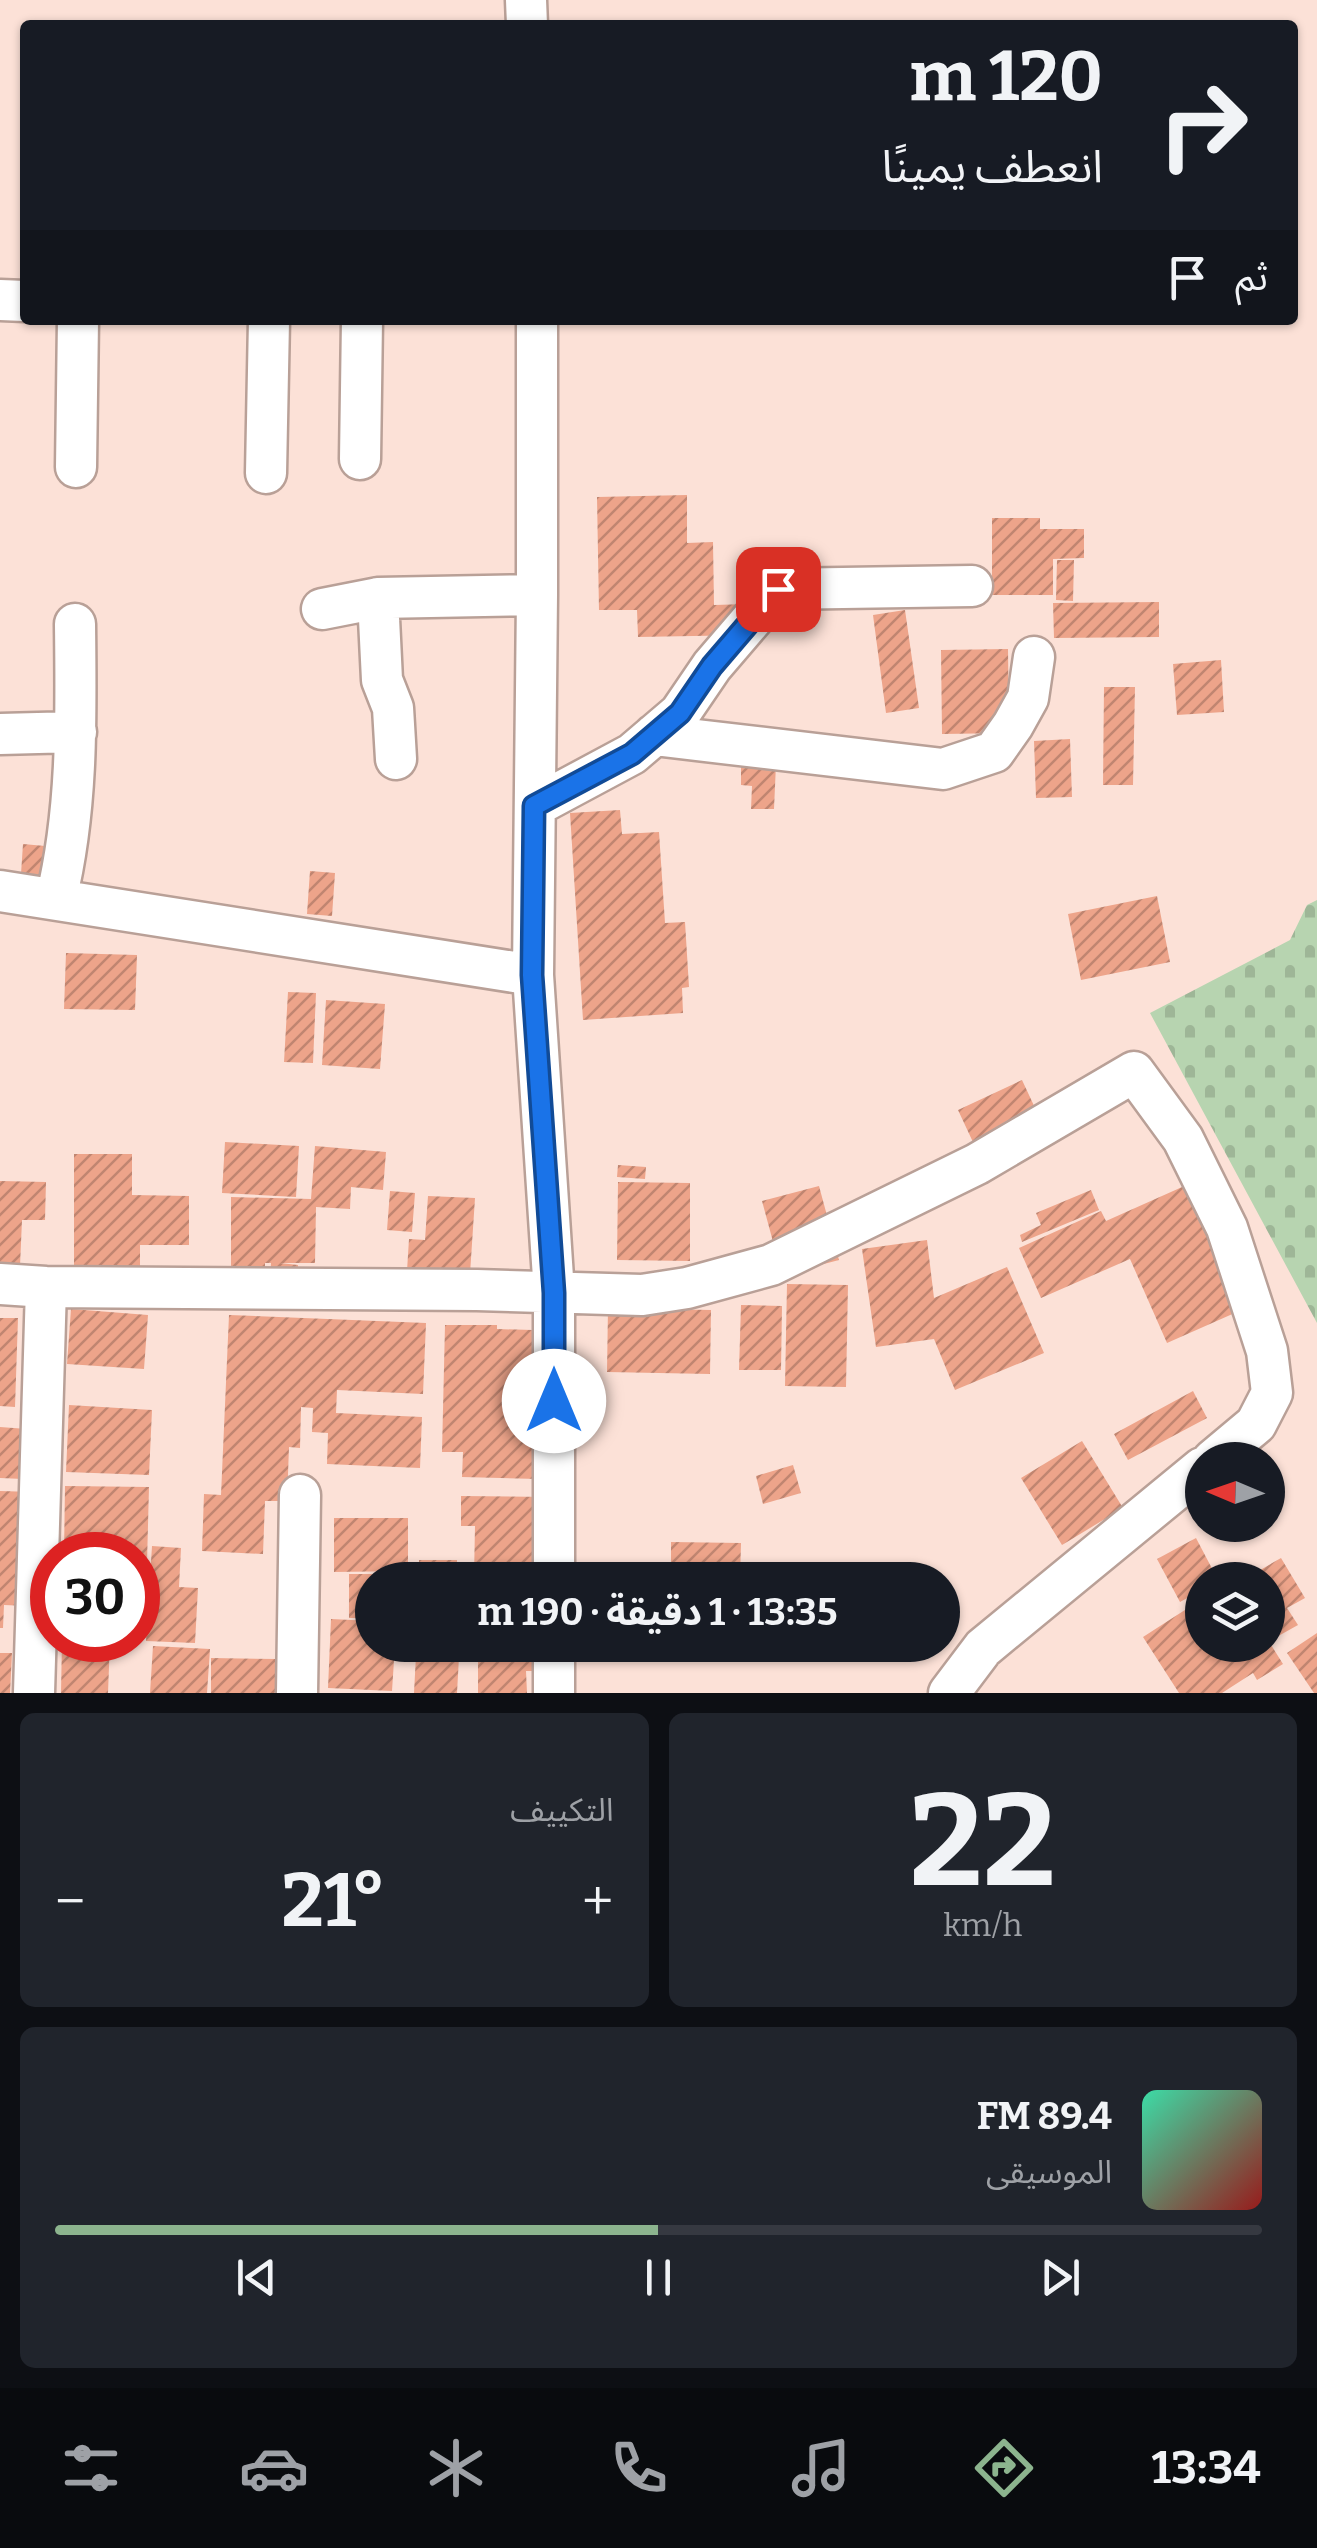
<!DOCTYPE html>
<html lang="ar">
<meta charset="utf-8">
<style>
:root{--surface:#171b24;--page:#20242c;--text:#f1f3f6;--muted:#9ea1a6;--line:#363941;--accent:#8cb48e}
body{margin:0;font-family:Bitter,"Noto Sans Arabic",serif;background:var(--page);color:var(--text);direction:rtl;height:100vh;display:flex;flex-direction:column;font-size:38px;white-space:nowrap}
*{box-sizing:border-box;margin:0}
p{font-size:32px;color:var(--muted)}
.icon{flex:none;width:55px;height:55px;fill:none;stroke:currentColor;stroke-width:2;stroke-linecap:round;stroke-linejoin:round}
.map{position:relative;height:1693px;overflow:hidden;direction:ltr}
.panel{display:flex;flex-direction:column;gap:20px;padding:20px;background:#0d0f14;flex:1}
.panel>*{flex:none}
.banner{position:absolute;left:20px;top:20px;width:1278px;height:305px;border-radius:10px;box-shadow:0 2px 8px #0004;direction:rtl;background:#171b24;color:var(--text);overflow:hidden}
.needle{width:65px;rotate:272deg}
.controls{position:absolute;left:1185px;top:1442px;display:grid;gap:20px}
.controls a{display:grid;place-items:center;width:100px;height:100px;border-radius:50%;background:var(--surface);box-shadow:0 2px 8px #0004;font-size:50px}
.speed{position:absolute;left:30px;top:1532px;display:flex;gap:20px;font-size:50px;font-weight:700;text-align:center}
.speed>*{display:grid;place-content:center;width:130px;height:130px;border-radius:50%;background:var(--surface);box-shadow:0 2px 8px #0004;line-height:1}
.speed .limit{border:15px solid #d22;background:#fff;color:#111}
.pin{position:absolute;display:grid;place-items:center;width:85px;height:85px;color:#fff;margin:-42px;border-radius:20px;box-shadow:0 5px 15px #0006}
.me{position:absolute;width:110px;margin:-55px;rotate:0deg;stroke-linejoin:round;filter:drop-shadow(0 0 8px #0008)}
.turn{display:flex;align-items:center;gap:35px;height:210px;padding:0 30px;font-size:45px}
.turn .icon{width:130px;height:130px;stroke-width:2.5}
.turn b{display:block;font-size:70px;line-height:85px}
.then{display:flex;align-items:center;height:95px;padding:0 30px;background:#0003;gap:20px;font-size:38px}
.big{font-size:75px;font-weight:700;line-height:1.1}
.panel .tile{flex:1;display:flex;flex-direction:column;justify-content:center;gap:15px;min-width:0;padding:0 35px;border-radius:15px;background:var(--page)}
.panel .dial{align-items:center;gap:0}
.dial b{font-size:130px;line-height:1}
.song{display:flex;align-items:center;gap:30px}
.cover{width:120px;height:120px;border-radius:15px;background:linear-gradient(135deg,hsl(160 70% 55%),hsl(0 70% 35%))}
.played{height:10px;border-radius:5px;background:linear-gradient(90deg,var(--accent) 50%,var(--line) 50%)}
.keys{display:flex;justify-content:space-around;direction:ltr}
.heat{display:flex;justify-content:space-between;align-items:center;font-size:55px;direction:ltr}
.panel .tiles{flex:1;display:grid;gap:20px;grid-template-columns:1fr 1fr}
.tile:last-child{grid-column:span 2}
.trip{position:absolute;left:355px;top:1562px;width:605px;height:100px;border-radius:50px;background:var(--surface);box-shadow:0 2px 8px #0004;font-weight:700;line-height:100px;text-align:center;direction:rtl}
.dock{display:flex;height:160px;justify-content:space-around;align-items:center;background:#090b0e;color:var(--muted)}
.dock .icon{width:70px;height:70px}
.dock .active{color:var(--accent)}
.dock b{font-size:45px;color:var(--text)}
.map>svg:first-child{display:block}
.cemetery{fill:url(#cemetery-stones)}
.building{fill:url(#building-hatch)}
.lines{fill:none;stroke-linecap:round;stroke-linejoin:round}
.minor-casing{stroke:#b9a097;stroke-width:45}
.minor{stroke:#fff;stroke-width:40}
.route-casing{stroke:#114b97;stroke-width:25}
.route{stroke:#1a73e8;stroke-width:18}
</style>
<div class="map">
<svg width="1317" height="1693" viewBox="0 0 1317 1693">
<defs>
<pattern id="cemetery-stones" width="16" height="16" patternUnits="userSpaceOnUse" patternTransform="scale(2.5)"><rect width="16" height="16" fill="#b7d4b0"/><path d="M2 7V4a2 2 0 0 1 4 0v3zM10 15v-3a2 2 0 0 1 4 0v3z" fill="#9eb697"/></pattern>
<pattern id="building-hatch" width="6" height="6" patternUnits="userSpaceOnUse" patternTransform="scale(2.5)"><rect width="6" height="6" fill="#eda48a"/><path d="M-1 1l2-2M0 6l6-6M5 7l2-2" fill="none" stroke="#c08570"/></pattern>
</defs>
<rect width="100%" height="100%" fill="#fce1d7"/>
<path class="cemetery" d="M1317,900V1323L1150,1013L1290,940L1307,905Z"/>
<path class="building" d="M687,495V543L713,542L714,605L748,604L749,635L638,637L637,610H599L597,497Z
M992,518H1040V529H1084V558L1053,559V595H992Z
M1057,560H1074L1073,601L1056,600Z
M1159,602V637L1054,638L1053,603Z
M905,610L919,708L886,713L873,615Z
M1008,649L1009,733L942,734L941,650Z
M1221,660L1224,712L1177,715L1173,664Z
M1104,687H1135L1133,785H1103Z
M1070,739L1072,797L1036,798L1034,741Z
M741,762L776,764L774,809H751L752,786L741,785Z
M620,810L622,834L659,832L665,923L685,922L689,987L682,988L683,1013L583,1020L570,813Z
M23,844L56,847L54,876L21,874Z
M310,871L335,873L332,916L307,914Z
M1157,896L1170,962L1081,980L1068,914Z
M66,953L137,955L135,1010L64,1009Z
M288,992L316,993L313,1063L284,1062Z
M326,1000L385,1004L380,1069L322,1065Z
M1022,1080L1050,1140L986,1170L958,1110Z
M225,1142L299,1146L296,1197L222,1193Z
M315,1146L386,1152L383,1190L351,1187L350,1209L316,1207L315,1263H280L298,1265L297,1279L270,1277L271,1263H265V1278H231V1197L311,1199Z
M74,1154H132V1195L189,1196V1245H140V1271H74Z
M618,1165L646,1167L645,1179L617,1177Z
M1200,1179L1246,1308L1167,1343L1130,1259L1041,1298L1019,1248L1101,1211L1106,1221Z
M0,1181L46,1182L45,1220H22L20,1266L0,1265Z
M618,1182L690,1183V1261L617,1260Z
M819,1186L839,1260L782,1275L762,1201Z
M1091,1190L1099,1210L1022,1242L1020,1235L1041,1225L1036,1213Z
M390,1191L415,1193L412,1232L387,1230Z
M428,1196L475,1198L470,1274L407,1271L409,1239L425,1240Z
M927,1240L934,1298L1007,1267L1044,1353L955,1390L934,1339L876,1347L862,1249Z
M787,1284L848,1285L846,1387L785,1386Z
M741,1305L782,1306L781,1370H739Z
M608,1308L711,1310L710,1374L607,1372Z
M71,1309L148,1315L144,1369L67,1364Z
M229,1315L426,1323L423,1394L337,1390L336,1413L422,1417L420,1468L327,1464L328,1433L312,1432L313,1408L301,1407L300,1448L289,1447L287,1501H265L263,1554L202,1551L204,1494L221,1495Z
M0,1318H18L15,1407L0,1406Z
M445,1325H497V1329L565,1331L538,1479L462,1477L463,1452H442Z
M1193,1391L1207,1418L1128,1460L1114,1434Z
M69,1405L152,1410L149,1475L66,1472Z
M0,1427L27,1429L23,1479L0,1478Z
M1082,1441L1123,1508L1062,1545L1021,1478Z
M793,1465L801,1493L763,1504L756,1476Z
M65,1486L149,1487L147,1563H138V1555H64Z
M0,1491L34,1492L28,1606L4,1605L3,1628H0Z
M461,1496L549,1497L548,1577L474,1576L475,1526H461Z
M334,1518H408V1571L334,1572Z
M1196,1538L1218,1580H1202V1590L1180,1602L1157,1559Z
M671,1542L741,1543L740,1580H671Z
M152,1546L181,1548L179,1587L198,1588L195,1643L146,1641Z
M1281,1558L1305,1598L1287,1608L1298,1625L1273,1639L1268,1629V1580H1243Z
M419,1560H457V1580H419Z
M850,1570L919,1573V1580H850Z
M349,1574H406V1580H372V1618H349Z
M1202,1599V1645H1268V1640L1283,1664L1257,1680L1253,1673L1222,1693H1179L1143,1637Z
M331,1619L372,1621V1645H395L392,1691L328,1688Z
M1317,1633V1693H1314L1287,1653Z
M62,1640H110L108,1693H61Z
M411,1645H460V1654L411,1651Z
M478,1645H542V1671H526L527,1693H478Z
M153,1646L210,1649L207,1693H150Z
M0,1653H12L10,1693H0Z
M416,1655L459,1657L457,1693H414Z
M211,1658L278,1659V1693H211Z"/>
<g class="lines">
<defs>
<path id="minor" d="M526,0L527,25
M0,300L25,301
M537,320V595L533,975L554,1293V1580
M360,459L362,320
M76,467L78,320
M266,473L269,320
M378,598L382,680L393,708L396,759
M322,609L378,598L537,595
M0,734L76,732
M654,735L943,769L994,752L1013,725L1028,698L1034,657
M535,806L632,754L680,713L712,666L778,589L972,586
M0,891L533,975
M56,899C78,809 76,716 75,624
M0,1284L46,1287L477,1290L642,1295L687,1288L771,1265L977,1164L1134,1072L1183,1139L1227,1228L1267,1351L1272,1393L1256,1424L1213,1460
M554,1645V1693
M34,1693L46,1287
M297,1693L300,1495
M949,1693L983,1648L1202,1468"/>
</defs>
<use href="#minor" class="minor-casing"/>
<use href="#minor" class="minor"/>
</g>
<g class="lines">
<defs>
<path id="route" d="M554,1401V1293L532,975L534,806L632,754L680,713L712,666L778,589"/>
</defs>
<use href="#route" class="route-casing"/>
<use href="#route" class="route"/>
</g>
</svg>
<div class="controls">
<a><svg class="needle" viewBox="-14 -14 28 28"><path d="M0-13l5 13h-10z" fill="#e53935"/><path d="M0 13l5-13h-10z" fill="#9ea1a6"/></svg></a>
<a><svg class="icon" aria-label="layers" viewBox="0 0 24 24"><path d="M12 4l9 5-9 5-9-5zM3 14l9 5 9-5"/></svg></a>
</div>
<div class="speed"><div class="limit">30</div></div>
<div class="pin" style="left:778px;top:589px;background:#d93025"><svg class="icon" aria-label="arrive" viewBox="0 0 24 24"><path d="M6 21V4h12l-3 4 3 4H6"/></svg></div>
<svg class="me" style="left:554px;top:1401px" viewBox="-20 -20 40 40"><circle r="19" fill="#fff"/><path d="M0-13L10 11 0 6-10 11z" fill="#1a73e8"/></svg>
<div class="trip">13:35 · 1 دقيقة · 190 m</div>
<div class="banner">
<div class="turn"><svg class="icon" aria-label="right" viewBox="0 0 24 24"><path d="M7 20v-9h11M14 6l5 5-5 5"/></svg><div><b>120 m</b>انعطف يمينًا</div></div>
<div class="then">ثم<svg class="icon" aria-label="arrive" viewBox="0 0 24 24"><path d="M6 21V4h12l-3 4 3 4H6"/></svg></div>
</div>
</div>
<section class="panel">
<div class="tiles">
<div class="tile dial"><b>22</b><p>km/h</p></div>
<div class="tile"><p>التكييف</p>
<div class="heat"><a>−</a><b class="big">21°</b><a>+</a></div>
</div>
<div class="tile">
<div class="song"><i class="cover"></i><div><b>89.4 FM</b><p>الموسيقى</p></div></div>
<div class="played"></div>
<div class="keys"><svg class="icon" aria-label="previous" viewBox="0 0 24 24"><path d="M18 5L8 12l10 7zM5 5v14"/></svg><svg class="icon" aria-label="pause" viewBox="0 0 24 24"><path d="M8 5v14M16 5v14"/></svg><svg class="icon" aria-label="next" viewBox="0 0 24 24"><path d="M6 5l10 7-10 7zM19 5v14"/></svg></div>
</div>
</div>
</section>
<nav class="dock">
<b>13:34</b>
<svg class="icon active" aria-label="directions" viewBox="0 0 24 24"><path d="M12 3l9 9-9 9-9-9zM9 14v-3h6M13 9l2 2-2 2"/></svg>
<svg class="icon" aria-label="music" viewBox="0 0 24 24"><path d="M9 18V5l10-2v13"/><circle cx="6" cy="18" r="3"/><circle cx="16" cy="16" r="3"/></svg>
<svg class="icon" aria-label="phone" viewBox="0 0 24 24"><path d="M5 4h4l2 5-3 2q2 4 5 5l2-3 5 2v4C11 20 4 13 5 4z"/></svg>
<svg class="icon" aria-label="climate" viewBox="0 0 24 24"><path d="M12 3v18M4 7l16 10M4 17L20 7"/></svg>
<svg class="icon" aria-label="car" viewBox="0 0 24 24"><path d="M5 17H2v-5l4-1 3-4h7l3 4 3 1v5h-3M9 17h6M6 11h13"/><circle cx="7" cy="17" r="2"/><circle cx="17" cy="17" r="2"/></svg>
<svg class="icon" aria-label="filters" viewBox="0 0 24 24"><path d="M4 7h16M4 17h16"/><circle cx="9" cy="7" r="2"/><circle cx="15" cy="17" r="2"/></svg>
</nav>
